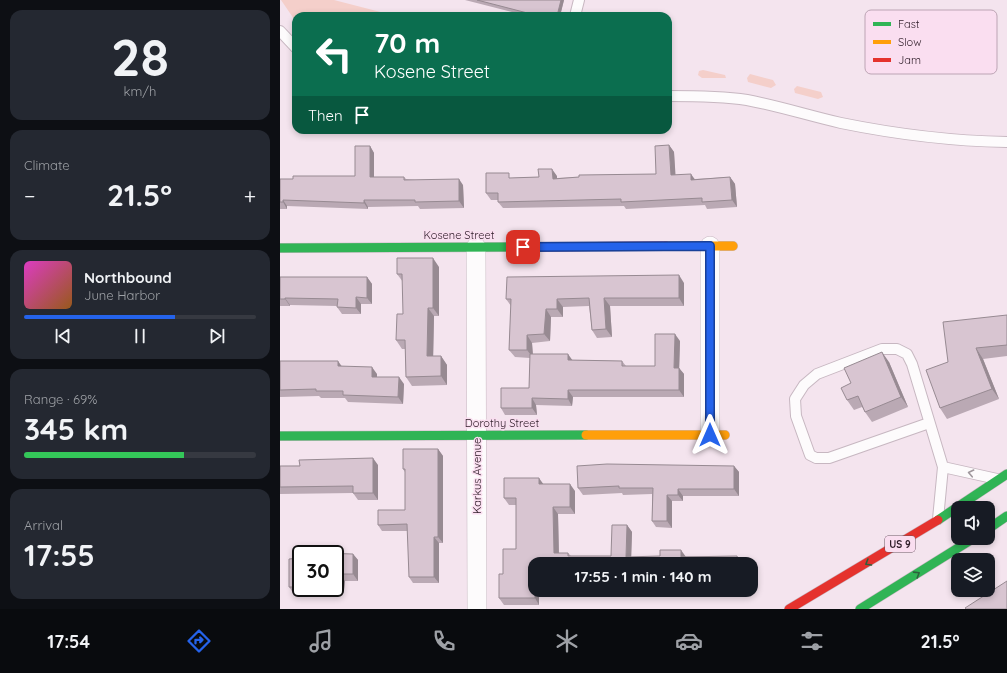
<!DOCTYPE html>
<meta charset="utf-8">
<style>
:root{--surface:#171b24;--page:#242831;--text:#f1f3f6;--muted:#9ea1a6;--line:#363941;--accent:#2563eb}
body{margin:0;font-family:Quicksand,sans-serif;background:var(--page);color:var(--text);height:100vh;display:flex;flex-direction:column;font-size:15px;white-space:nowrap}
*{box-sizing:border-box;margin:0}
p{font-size:13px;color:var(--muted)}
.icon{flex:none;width:22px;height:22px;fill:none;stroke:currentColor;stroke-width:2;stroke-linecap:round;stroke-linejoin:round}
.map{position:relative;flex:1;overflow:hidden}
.details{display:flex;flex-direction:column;gap:10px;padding:10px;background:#0d0f14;width:280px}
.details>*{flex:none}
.banner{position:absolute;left:12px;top:12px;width:380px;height:122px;border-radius:12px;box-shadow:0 2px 6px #0003;background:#0b6e4f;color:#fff;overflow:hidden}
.controls{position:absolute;left:671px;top:501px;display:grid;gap:8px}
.controls a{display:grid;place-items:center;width:44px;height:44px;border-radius:8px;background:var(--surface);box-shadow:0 2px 6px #0003;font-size:20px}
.speed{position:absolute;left:12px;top:545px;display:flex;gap:8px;font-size:20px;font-weight:700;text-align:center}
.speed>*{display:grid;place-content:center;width:52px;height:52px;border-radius:50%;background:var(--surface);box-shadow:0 2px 6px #0003;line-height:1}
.speed .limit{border:2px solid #111;border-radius:6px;background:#fff;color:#111}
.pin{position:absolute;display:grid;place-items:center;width:34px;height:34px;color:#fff;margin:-17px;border-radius:8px;box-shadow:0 2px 6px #0006}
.me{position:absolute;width:44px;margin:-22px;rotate:0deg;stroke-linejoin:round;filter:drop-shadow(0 0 3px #0008)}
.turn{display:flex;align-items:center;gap:14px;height:84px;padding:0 16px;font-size:18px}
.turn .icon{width:52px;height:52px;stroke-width:2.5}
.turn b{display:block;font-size:28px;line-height:34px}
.then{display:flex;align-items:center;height:38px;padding:0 16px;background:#0003;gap:8px;font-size:15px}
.big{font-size:30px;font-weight:800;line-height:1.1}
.details .tile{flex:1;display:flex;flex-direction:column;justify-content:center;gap:6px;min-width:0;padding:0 14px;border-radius:12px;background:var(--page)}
.details .dial{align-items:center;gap:0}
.dial b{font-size:52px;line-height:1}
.song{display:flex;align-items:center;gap:12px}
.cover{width:48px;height:48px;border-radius:6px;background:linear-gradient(135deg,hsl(310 70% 55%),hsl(30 70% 35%))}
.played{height:4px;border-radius:2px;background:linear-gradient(90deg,var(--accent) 65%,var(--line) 65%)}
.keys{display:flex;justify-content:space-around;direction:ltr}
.heat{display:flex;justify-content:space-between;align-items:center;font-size:22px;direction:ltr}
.charge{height:6px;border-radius:3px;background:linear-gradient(90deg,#34c759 69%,var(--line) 0)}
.trip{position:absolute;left:248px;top:557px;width:230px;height:40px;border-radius:12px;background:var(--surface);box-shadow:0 2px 6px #0003;font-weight:800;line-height:40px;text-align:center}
.dock{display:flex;height:64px;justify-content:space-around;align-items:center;background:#090b0e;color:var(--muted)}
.dock .icon{width:28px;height:28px}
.dock .current{color:var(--accent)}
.dock b{font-size:18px;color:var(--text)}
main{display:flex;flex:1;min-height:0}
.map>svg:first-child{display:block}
.green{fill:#f4cfca}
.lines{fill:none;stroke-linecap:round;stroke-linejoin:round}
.lane-casing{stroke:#c7b7c1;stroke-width:12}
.street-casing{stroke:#c7b7c1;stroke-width:20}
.fast-casing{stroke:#c7b7c1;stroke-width:10}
.slow-casing{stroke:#c7b7c1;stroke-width:10}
.jam-casing{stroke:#c7b7c1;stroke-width:10}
.lane{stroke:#fdfbfc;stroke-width:10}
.street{stroke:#fdfbfc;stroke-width:19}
.fast{stroke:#30b455;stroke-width:9}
.slow{stroke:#ff9f0a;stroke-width:9}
.jam{stroke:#e5322d;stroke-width:9}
.wall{fill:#baa9b4}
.shaded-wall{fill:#978a92}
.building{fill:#d8c5d1;stroke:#978a92}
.oneway{stroke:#9f979c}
.oneway2{stroke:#2e603c}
.route-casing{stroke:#184099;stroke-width:10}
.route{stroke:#2563eb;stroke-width:7}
.labels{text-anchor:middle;stroke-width:3;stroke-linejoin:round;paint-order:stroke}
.shield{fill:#fadef0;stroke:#6a5663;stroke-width:1}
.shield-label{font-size:10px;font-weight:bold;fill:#2d1c27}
.street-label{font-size:11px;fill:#2d1c27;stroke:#fadef0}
.key{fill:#fadef0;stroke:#bca4b4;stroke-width:1}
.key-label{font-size:11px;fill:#2d1c27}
</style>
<main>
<section class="details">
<div class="tile dial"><b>28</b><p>km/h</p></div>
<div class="tile"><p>Climate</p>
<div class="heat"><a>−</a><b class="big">21.5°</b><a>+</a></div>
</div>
<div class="tile">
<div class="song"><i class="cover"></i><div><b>Northbound</b><p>June Harbor</p></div></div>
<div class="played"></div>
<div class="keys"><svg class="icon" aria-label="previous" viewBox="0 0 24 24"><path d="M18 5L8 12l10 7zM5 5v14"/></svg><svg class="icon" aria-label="pause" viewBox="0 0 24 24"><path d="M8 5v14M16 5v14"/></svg><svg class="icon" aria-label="next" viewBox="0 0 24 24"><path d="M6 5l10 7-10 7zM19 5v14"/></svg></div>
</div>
<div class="tile"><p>Range · 69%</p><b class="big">345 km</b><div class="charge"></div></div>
<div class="tile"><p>Arrival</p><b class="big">17:55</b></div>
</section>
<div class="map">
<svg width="727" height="609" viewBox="0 0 727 609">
<rect width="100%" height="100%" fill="#f4e4ee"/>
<path class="green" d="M1,0H54L116,16H16V22Z
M423,70L445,75L446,78H422L418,75L419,71Z
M470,74L493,80L496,85L491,88L468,82L467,78Z
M517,86L541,92L543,97L538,99L515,93L514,89Z"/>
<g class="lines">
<defs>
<path id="lane" d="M295,16L299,0
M0,31L16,48
M388,96C414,96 441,96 467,100C499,106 530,116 561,123C615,134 672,141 727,142
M649,423L549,458H536L530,455L516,416L515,399L524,385L537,374L602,349H617L627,354L632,364L663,467L658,519
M663,467L717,479"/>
<path id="street" d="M196,247L197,609
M430,435V246"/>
<path id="fast" d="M0,248L242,247
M0,436L306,435
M658,520L727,474
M708,529L727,516
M580,609L694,538"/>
<path id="slow" d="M386,246H453
M306,435H445"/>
<path id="jam" d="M242,247L386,246
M509,609L658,520"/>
</defs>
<use href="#lane" class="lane-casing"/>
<use href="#street" class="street-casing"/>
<use href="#fast" class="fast-casing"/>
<use href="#slow" class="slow-casing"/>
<use href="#jam" class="jam-casing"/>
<use href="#lane" class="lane"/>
<use href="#street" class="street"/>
<use href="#fast" class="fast"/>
<use href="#slow" class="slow"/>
<use href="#jam" class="jam"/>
</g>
<path class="wall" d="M185,0H284L280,16H248Z
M389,145L394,152L395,175L415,179L450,177L455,184L457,207L427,209L425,205L346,209L344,206L223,208L218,202V200H211L206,193L232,178L259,177L277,176V178L376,174Z
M90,146L94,153V177H124L126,179L183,185L184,208L140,209L138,206L88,207V209L7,206V209H0V179H13L75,176Z
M159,267V316H154L153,356H161L167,365V385L132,386L126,377L125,349H122L116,340L123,314V282L117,274Z
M0,277H87L92,284V304H81V314H62L57,307V306L10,305V306H0Z
M404,283V306H330L332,337L317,338L312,330L309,306L283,307V317H271L270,341L252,343L253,354L292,360L342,361L346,366H375L400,341L399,368L404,374V397H293L292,406L256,405L257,415H225L221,408L249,388L250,358L235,357L229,350L231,306L226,299Z
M727,315V356L703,359L719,399L667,419L660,408L668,362Z
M0,361L62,366L97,374V377L124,384L123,404L68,402L65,398H41L39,396L0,397Z
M609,362L628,407L592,422L585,412L582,407L574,410L567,400L571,383Z
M158,449L163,456V543H159V583H133L129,577L128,531H102L98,525L125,510V472L123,469Z
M98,465V500H78L73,493L0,494V501V466Z
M454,466L459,472V496H403V501H392V528L376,527L372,521V494L343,495L342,493L303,495L298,488Z
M264,484L295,491V514H278L279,553H288L291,556H331L347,525L352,532L351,557L457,556L462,563V564H255V590H294V597H259V605H224L219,598L223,574L236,549V505H229L224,498Z
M55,554H73L78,560V581H65L64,590L36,589V594H14L9,587L21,558V588H55Z"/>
<path class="shaded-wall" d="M281,0H284L280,16H277Z
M389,145L394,152L396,182L391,175Z
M90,146L94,153V184L90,177Z
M272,169L277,176V185L273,179Z
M411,174L416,181L411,180Z
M450,177L455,184L457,207L452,200Z
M179,179L183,185L184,208L179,201Z
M3,200L7,206V209L3,202Z
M84,200L88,207V209L84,203Z
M153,258L159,267V316L153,308Z
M399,275L404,283V306L399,298Z
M87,277L92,284V304L87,298Z
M76,297L81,304V314L76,308Z
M5,298L10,305V306L5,299Z
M324,298L330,306L332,337L326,329Z
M277,299L283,307V317L277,309Z
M148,308L154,316L153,365L147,356Z
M266,309L271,317L270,341L264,334Z
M395,334L400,341L399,374L394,368Z
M247,335L252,343L253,358L247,350Z
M696,348L703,359L719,399L712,389Z
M602,352L609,362L628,407L621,397Z
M288,354L293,361L288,360Z
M161,356L167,365V385L161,376Z
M58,361L63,368L58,366Z
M92,367L97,374V384L92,377Z
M399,368L404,374V397L399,390Z
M119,377L124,384L123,404L118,397Z
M288,390L293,397L292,406L288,399Z
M252,398L256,405L257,415L252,408Z
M158,449L163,456V543L158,537Z
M93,458L98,465V500L93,493Z
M454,466L459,472V496L454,489Z
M259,478L264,485L259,484Z
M290,484L295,491V514L290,507Z
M398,489L403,496V501L398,495Z
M387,495L392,501V528L387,521Z
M273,507L278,514L279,560L274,553Z
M347,525L352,532L351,564L346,557Z
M154,537L159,543V583L154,577Z
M401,550L406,557H401Z
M73,554L78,560V581L73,574Z
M457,556L462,563V564H457Z
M60,574L65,581L64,590L60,583Z
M32,588H35L36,589V594Z
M255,590L259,597V605L255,598Z
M289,590H294V597Z"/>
<path class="building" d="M197,0H281L277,16H259Z
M389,145L391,175L411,174V180L450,177L452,200L422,202V198L341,202V199L218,202V193H206V173H229V178L259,177L258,169H272L273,179L299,177V175L376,174L375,146Z
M75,146H90V177H124V180L179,179V201L135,202V200H84V203L3,200V202H0V179H13V176H75Z
M117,258H153V308H148L147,356H161V376L126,377L125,340H116L117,314H123L122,274H117Z
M399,275V298H324L326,329L312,330L309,298L277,299V309H266L264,334L247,335V350H229L231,299H226L227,277Z
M0,277H87V298L76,297V308L57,307L58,299L5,298V299H0Z
M727,315V345L696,348L712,389L660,408L646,370L668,362L663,322Z
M375,334H395L394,368H399V390H288V399L252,398V408H221V388H249L250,354H288V360L342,361V366H375Z
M602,352L621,397L585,412L578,396L567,400L561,388L571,383L564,368Z
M0,361H58V366L92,367V377H119L118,397L63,395V391H36V389L0,390Z
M123,449H158V537H154V577H129L127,524L98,525V510H125V469H123Z
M93,458V493H73V486L0,487V466H20L19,460Z
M327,464L454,466V489H398V495H387V521H372L373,488H339V486L298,488L297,466Z
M224,478H259V484H290V507H273L274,553H288V556H331L332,525H347L346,557L380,556V550H401V557L457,556V564H255V598H219V574H223V549H236V498H224Z
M40,553L73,554V574H60V583H55V554H40Z
M21,558V587H9V559Z
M727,581V609H686L685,608Z"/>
<defs><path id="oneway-chevron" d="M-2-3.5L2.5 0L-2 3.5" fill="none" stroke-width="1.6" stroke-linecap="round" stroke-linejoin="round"/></defs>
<use class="oneway" href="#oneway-chevron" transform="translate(691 473) rotate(-168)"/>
<g class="oneway2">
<use href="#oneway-chevron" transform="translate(588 563) rotate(149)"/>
<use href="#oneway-chevron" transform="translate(637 574) rotate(-32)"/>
</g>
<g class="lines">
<defs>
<path id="route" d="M243,247L430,246V435"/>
</defs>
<use href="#route" class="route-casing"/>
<use href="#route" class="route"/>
</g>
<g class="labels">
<rect class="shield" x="605" y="536" width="30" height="16" rx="3"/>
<g class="shield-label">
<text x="620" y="548">US 9</text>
</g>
<g class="street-label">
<text x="179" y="239">Kosene Street</text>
<text x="222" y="427">Dorothy Street</text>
<text transform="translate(197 476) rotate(-90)" y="4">Karkus Avenue</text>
</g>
</g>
<rect x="585" y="10" width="132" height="64" rx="6" class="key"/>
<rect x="593" y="22" width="18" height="4" fill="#30b455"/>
<rect x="593" y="40" width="18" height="4" fill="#ff9f0a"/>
<rect x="593" y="58" width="18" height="4" fill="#e5322d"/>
<g class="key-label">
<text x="618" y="28">Fast</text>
<text x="618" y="46">Slow</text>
<text x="618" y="64">Jam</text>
</g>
</svg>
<div class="controls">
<a><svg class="icon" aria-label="sound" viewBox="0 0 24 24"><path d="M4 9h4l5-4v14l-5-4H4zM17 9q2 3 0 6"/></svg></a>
<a><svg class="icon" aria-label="layers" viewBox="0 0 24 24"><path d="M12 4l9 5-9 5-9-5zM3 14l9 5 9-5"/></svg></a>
</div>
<div class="speed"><div class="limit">30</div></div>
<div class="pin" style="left:243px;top:247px;background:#d93025"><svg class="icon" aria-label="arrive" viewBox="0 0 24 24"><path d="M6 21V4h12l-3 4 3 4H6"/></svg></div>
<svg class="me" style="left:430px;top:435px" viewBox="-20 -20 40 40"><path d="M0-17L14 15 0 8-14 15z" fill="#2563eb" stroke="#fff" stroke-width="4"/></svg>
<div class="trip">17:55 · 1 min · 140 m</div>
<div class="banner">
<div class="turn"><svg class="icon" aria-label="left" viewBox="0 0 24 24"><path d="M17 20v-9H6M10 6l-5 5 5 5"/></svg><div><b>70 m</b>Kosene Street</div></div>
<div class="then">Then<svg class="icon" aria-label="arrive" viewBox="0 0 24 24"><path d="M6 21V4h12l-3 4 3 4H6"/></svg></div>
</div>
</div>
</main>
<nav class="dock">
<b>17:54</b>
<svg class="icon current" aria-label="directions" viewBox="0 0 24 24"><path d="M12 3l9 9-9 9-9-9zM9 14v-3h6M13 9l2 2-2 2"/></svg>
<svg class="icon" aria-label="music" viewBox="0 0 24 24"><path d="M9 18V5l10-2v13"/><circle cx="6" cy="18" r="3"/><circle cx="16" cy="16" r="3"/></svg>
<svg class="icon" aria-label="phone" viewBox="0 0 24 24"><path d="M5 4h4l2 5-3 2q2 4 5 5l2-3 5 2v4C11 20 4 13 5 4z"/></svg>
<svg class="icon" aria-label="climate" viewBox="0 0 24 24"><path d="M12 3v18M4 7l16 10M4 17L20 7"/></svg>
<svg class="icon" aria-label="car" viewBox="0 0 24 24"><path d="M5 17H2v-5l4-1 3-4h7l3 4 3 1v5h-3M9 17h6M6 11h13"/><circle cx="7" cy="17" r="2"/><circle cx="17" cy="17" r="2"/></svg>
<svg class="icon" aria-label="filters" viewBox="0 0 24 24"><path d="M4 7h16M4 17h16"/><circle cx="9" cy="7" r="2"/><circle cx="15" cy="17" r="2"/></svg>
<b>21.5°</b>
</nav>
